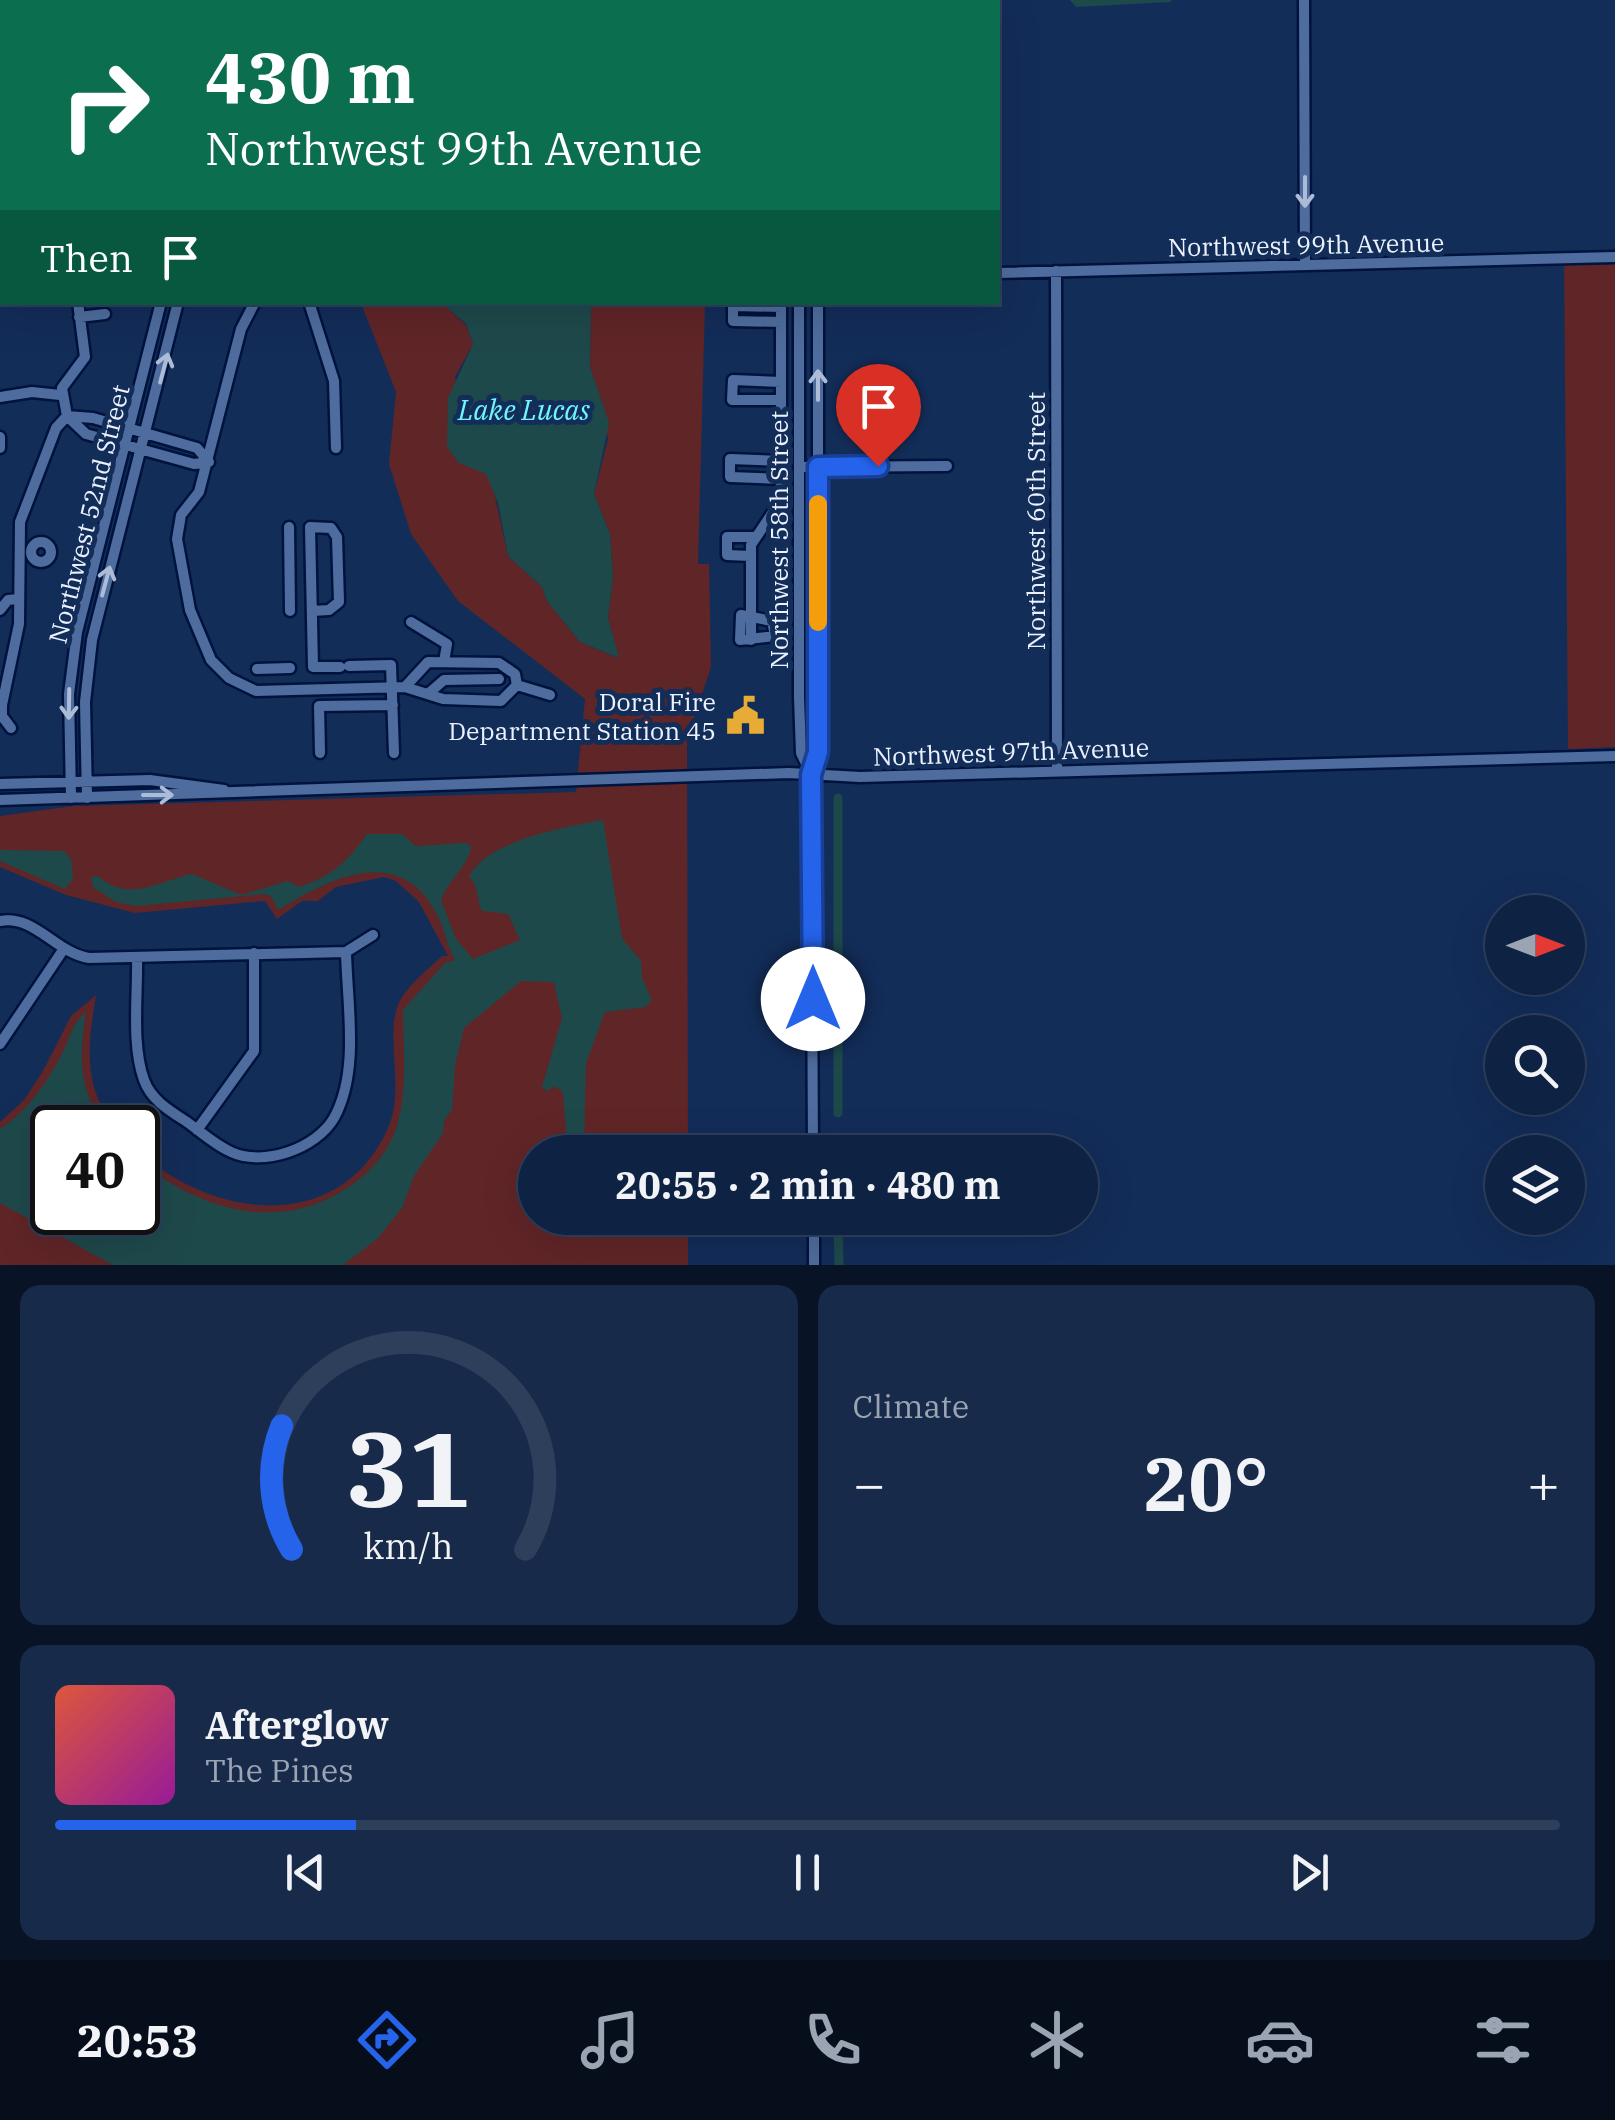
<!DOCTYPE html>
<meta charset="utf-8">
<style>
:root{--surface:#0e2243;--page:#172a4a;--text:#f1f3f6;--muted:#9ba4b2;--line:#2e3f5c;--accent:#2563eb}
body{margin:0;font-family:"IBM Plex Serif",serif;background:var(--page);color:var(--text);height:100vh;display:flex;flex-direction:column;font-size:38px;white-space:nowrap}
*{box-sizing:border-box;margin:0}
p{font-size:32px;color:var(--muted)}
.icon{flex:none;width:55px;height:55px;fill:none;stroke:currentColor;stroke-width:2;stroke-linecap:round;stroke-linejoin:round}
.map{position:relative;height:1265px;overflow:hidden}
.drawer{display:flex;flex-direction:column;gap:20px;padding:20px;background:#081325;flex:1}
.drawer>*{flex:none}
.hud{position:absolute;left:0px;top:0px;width:1000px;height:305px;box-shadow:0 10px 40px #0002,0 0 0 2px var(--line);background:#0b6e4f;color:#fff;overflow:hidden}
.needle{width:65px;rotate:90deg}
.fabs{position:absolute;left:1485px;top:895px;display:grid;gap:20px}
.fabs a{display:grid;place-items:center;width:100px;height:100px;border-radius:50%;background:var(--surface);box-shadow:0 10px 40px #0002,0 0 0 2px var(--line);font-size:50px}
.speed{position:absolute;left:30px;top:1105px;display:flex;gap:20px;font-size:50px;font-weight:700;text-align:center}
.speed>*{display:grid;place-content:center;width:130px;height:130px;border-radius:50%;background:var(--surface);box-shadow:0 10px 40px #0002,0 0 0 2px var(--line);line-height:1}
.speed .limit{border:5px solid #111;border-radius:15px;background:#fff;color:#111}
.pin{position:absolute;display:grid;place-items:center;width:85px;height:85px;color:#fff;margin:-102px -42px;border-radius:50% 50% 50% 0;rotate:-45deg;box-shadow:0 0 10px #0007}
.pin .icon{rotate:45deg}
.me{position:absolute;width:110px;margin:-55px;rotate:0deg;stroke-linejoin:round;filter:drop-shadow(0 0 8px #0008)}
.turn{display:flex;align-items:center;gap:35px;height:210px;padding:0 40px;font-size:45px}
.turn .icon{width:130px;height:130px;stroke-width:2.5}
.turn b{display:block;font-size:70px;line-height:85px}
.then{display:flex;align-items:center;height:95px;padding:0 40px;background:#0003;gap:20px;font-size:38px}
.big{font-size:75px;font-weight:800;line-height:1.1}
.drawer .card{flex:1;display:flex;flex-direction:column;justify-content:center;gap:15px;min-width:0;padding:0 35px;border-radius:20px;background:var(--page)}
.drawer .dial{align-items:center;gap:0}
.dial svg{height:260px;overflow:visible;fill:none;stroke:var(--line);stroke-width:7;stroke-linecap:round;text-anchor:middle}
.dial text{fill:var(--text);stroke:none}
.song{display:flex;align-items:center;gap:30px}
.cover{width:120px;height:120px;border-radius:15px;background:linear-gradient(135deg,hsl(10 70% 55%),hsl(300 70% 35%))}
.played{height:10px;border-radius:5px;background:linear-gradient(90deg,var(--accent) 20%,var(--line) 20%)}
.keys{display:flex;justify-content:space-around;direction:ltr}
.heat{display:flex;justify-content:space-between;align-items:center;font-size:55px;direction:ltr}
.drawer .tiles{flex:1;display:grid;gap:20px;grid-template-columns:1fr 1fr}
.card:last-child{grid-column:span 2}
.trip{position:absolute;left:518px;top:1135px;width:580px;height:100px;border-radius:50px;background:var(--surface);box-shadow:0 10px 40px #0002,0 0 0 2px var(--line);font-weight:800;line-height:100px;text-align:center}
.tabs{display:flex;height:160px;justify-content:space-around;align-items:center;background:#060e1b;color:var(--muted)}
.tabs .icon{width:70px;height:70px}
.tabs .active{color:var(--accent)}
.tabs b{font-size:45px;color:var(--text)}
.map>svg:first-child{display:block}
.green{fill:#602527}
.water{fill:#1e494b}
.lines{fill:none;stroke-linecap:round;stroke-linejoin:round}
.canal{stroke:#1e494b;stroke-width:9}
.minor-casing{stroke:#00133d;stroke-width:15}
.minor{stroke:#4e6c9d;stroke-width:10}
.oneway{stroke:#acbcd7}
.route-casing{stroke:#184099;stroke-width:25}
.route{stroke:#2563eb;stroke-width:18}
.slow{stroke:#f59e0b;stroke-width:18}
.labels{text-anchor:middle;stroke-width:10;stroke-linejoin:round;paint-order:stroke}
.street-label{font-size:25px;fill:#ebf2fe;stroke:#132d59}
.poi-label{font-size:25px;fill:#ebf2fe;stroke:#132d59;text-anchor:end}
.water-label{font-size:28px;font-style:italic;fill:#6ff7ff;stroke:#132d59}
</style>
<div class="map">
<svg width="1615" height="1265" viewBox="0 0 1615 1265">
<rect width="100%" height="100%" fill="#132d59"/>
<path class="green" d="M562,0H723L561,2Z
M1564,258L1615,259V747L1568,749Z
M361,303H442L466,325L473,344L455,377L469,465L486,473L493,487L508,556L542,587L547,601L580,642L618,658L608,618L613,577L610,534L594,494L608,439L590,367L591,303H705L698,564H709L711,667L687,740L688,1152H535V1218H688V1265H0V1122L24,1100L43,1071L71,1016L96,995C88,1045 82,1085 115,1127L52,1128V1212H138V1150C211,1219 340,1236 388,1128C405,1090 386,1041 397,1008C403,988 428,970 442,956H448L419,902L396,881L384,877L336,887L318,901H302L277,919L265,901L135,913L66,895L0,867V816L74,806L576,792L585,699L458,601L411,534L389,464L396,392Z"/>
<path class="water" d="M403,0H562L410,2Z
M1070,0H1171V2L1076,7Z
M442,303H591L590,367L609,423L594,494L610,534L613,577L608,618L619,658L580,642L547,601L542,587L508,556L498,503L486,474L459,463L447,447L448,398L473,344L466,324Z
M603,820L622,938L641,961L642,978L652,1000L645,1007L605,1012L586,1063L584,1152H568L563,1093L555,1086L547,1091L542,1087L562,1018L554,982L521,981L464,1028L455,1065L452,1110L444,1120L443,1133L414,1176L402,1208L377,1239L343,1265H113L0,1203V1129C27,1112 47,1082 62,1054C70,1038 72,1023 86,1012C79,1055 78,1092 106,1127L52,1128V1212H138V1160C199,1210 280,1235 350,1186C371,1172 389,1151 397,1126C408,1089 403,1048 403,1010L445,963L455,960C448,948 446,936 441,923C405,840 333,876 278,910L271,896L263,894L135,906L116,902L93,887L91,877L98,876C129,903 157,882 192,874L241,895L288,881L299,887C331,877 348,861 367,834H402L416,846L465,843L471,846C470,864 447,882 441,900L456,939L473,959L520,940L508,914L482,911C476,899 480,887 469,877C486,840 566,827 603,820Z
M0,850L64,851L71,859L73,879L65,889L0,861Z"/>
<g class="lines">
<path class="canal" d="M838,798V1113
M837,1137L838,1152
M838,1218L839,1265"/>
<defs>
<path id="minor" d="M93,0L94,2
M112,0L113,2
M777,0L778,2
M798,0V2
M817,0V2
M1304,0L1305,265
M37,2L41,0
M69,2L73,0
M201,2L206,0
M236,2V0
M750,2L751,0
M0,26L2,24
M0,45L2,43
M0,128L2,126
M1056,271L1057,770
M998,273L1615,257
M255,302L241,329L199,492L181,515L177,539L190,610L211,660L229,678L256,691L405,687L443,699L501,701L517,685
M309,302L334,381L336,448
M799,302V697L801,753L811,774
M79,317L105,314
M781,322L733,321V306L781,307
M781,382L733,380L732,400H781
M0,397L32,392L60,395
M67,416L93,418L197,448L209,462
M67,416L86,434L194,464L209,462
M0,437V448
M782,461L730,459V477L782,479
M800,467L947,466
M289,527L290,611
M31 552a10 10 0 1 1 20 0a10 10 0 1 1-20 0Z
M751,556L727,555V537H754
M0,610L8,600L19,599
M312,611L329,610L339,602L337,537L331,528L310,527L313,667H340
M741,615L772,621L775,636L740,640Z
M411,622L447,644L444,662
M751,640V545L781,500V302
M349,666L391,665L394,753
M257,669L290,668
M405,687L428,662L499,663L515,674L517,685L550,695
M429,693L444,680L499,679
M11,728L2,716V705L19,624L20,522L56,428L67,416L62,388L85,357L78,302
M320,753L319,706L393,705
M0,784L150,780L224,790
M71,798L69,694L77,632L161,302
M87,798L85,702L92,640L178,302
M0,800L789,773L860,777L1615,756
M0,921C34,914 56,953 89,958L346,952L373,935
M137,957C138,995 131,1044 144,1080C151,1100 170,1111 187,1122C201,1132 215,1145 231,1152C263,1167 316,1149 334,1118C360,1071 347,1004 346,952
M0,1044L63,950
M197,1130L254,1051V953
M813,1152L811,775L818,752V302
M814,1218V1265"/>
</defs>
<use href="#minor" class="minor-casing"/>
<use href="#minor" class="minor"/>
</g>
<defs><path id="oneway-shaft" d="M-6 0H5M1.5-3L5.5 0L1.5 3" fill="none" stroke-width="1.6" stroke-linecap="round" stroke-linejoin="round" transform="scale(2.5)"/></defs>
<g class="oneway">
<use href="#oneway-shaft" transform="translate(1305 192) rotate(90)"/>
<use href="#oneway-shaft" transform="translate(164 368) rotate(-75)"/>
<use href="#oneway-shaft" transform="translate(818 385) rotate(-90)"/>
<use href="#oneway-shaft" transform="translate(106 581) rotate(-75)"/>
<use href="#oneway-shaft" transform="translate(69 704) rotate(91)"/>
<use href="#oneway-shaft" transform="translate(158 795)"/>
</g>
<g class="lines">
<defs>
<path id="route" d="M813,999L811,775L818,752V467L878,466"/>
</defs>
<use href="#route" class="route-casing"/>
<use href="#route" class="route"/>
<path class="slow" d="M818,622V504"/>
</g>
<defs>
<symbol id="civic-bare" viewBox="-9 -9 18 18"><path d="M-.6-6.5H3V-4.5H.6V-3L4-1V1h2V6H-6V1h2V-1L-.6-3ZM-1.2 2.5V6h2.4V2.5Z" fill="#e7ac36" stroke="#132d59" stroke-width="2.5" paint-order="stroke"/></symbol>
</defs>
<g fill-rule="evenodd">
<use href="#civic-bare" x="718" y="688" width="55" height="55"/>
</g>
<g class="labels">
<g class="street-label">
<text transform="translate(1306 245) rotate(-1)" y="9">Northwest 99th Avenue</text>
<text transform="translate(89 514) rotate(-76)" y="9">Northwest 52nd Street</text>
<text transform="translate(1036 521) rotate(-90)" y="9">Northwest 60th Street</text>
<text transform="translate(779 540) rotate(-90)" y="9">Northwest 58th Street</text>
<text transform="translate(1011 752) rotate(-2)" y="9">Northwest 97th Avenue</text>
</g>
<g class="poi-label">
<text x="716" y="711">Doral Fire<tspan x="716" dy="29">Department Station 45</tspan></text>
</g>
<g class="water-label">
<text x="524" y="420">Lake Lucas</text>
</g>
</g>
</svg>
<div class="fabs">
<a><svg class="needle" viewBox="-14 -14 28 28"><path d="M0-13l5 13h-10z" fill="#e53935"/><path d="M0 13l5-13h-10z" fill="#9ba4b2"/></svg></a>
<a><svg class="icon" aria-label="search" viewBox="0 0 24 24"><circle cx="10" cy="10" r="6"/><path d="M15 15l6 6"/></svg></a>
<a><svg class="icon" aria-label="layers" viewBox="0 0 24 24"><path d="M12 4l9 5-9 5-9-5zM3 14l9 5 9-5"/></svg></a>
</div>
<div class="speed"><div class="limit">40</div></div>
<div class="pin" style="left:878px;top:466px;background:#d93025"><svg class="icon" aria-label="arrive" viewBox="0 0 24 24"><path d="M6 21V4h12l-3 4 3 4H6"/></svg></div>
<svg class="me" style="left:813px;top:999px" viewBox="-20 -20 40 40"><circle r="19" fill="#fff"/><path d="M0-13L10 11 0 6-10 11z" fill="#2563eb"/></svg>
<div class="trip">20:55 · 2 min · 480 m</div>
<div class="hud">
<div class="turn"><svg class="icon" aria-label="right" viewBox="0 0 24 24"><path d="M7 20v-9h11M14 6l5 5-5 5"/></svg><div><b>430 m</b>Northwest 99th Avenue</div></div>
<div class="then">Then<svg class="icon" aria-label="arrive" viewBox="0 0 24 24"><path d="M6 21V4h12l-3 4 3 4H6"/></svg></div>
</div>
</div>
<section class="drawer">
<div class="tiles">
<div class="card dial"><svg viewBox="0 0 100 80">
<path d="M14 69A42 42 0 1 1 86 69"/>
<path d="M14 69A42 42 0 0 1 11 31" stroke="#2563eb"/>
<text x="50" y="56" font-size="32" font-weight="700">31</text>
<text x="50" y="72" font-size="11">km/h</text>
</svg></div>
<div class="card"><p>Climate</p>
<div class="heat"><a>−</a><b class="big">20°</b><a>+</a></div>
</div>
<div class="card">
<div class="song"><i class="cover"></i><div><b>Afterglow</b><p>The Pines</p></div></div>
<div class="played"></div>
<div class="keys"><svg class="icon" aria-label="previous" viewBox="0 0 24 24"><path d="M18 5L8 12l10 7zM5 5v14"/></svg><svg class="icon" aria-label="pause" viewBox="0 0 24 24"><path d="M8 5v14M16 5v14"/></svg><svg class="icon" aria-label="next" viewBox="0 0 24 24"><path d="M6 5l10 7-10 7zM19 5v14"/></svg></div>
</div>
</div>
</section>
<nav class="tabs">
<b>20:53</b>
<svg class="icon active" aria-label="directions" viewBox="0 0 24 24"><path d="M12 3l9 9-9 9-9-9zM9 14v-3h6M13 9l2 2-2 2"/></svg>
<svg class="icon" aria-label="music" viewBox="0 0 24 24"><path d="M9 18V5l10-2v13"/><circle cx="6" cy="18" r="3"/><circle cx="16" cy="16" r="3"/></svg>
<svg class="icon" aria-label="phone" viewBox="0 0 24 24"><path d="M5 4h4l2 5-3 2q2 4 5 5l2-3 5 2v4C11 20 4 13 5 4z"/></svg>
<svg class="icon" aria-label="climate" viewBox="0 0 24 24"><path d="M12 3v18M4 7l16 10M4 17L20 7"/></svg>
<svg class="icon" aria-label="car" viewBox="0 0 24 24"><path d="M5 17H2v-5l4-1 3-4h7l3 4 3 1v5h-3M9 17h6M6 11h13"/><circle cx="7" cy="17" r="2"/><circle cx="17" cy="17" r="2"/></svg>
<svg class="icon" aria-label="filters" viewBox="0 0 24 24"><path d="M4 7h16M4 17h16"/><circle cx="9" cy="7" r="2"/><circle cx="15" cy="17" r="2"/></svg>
</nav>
